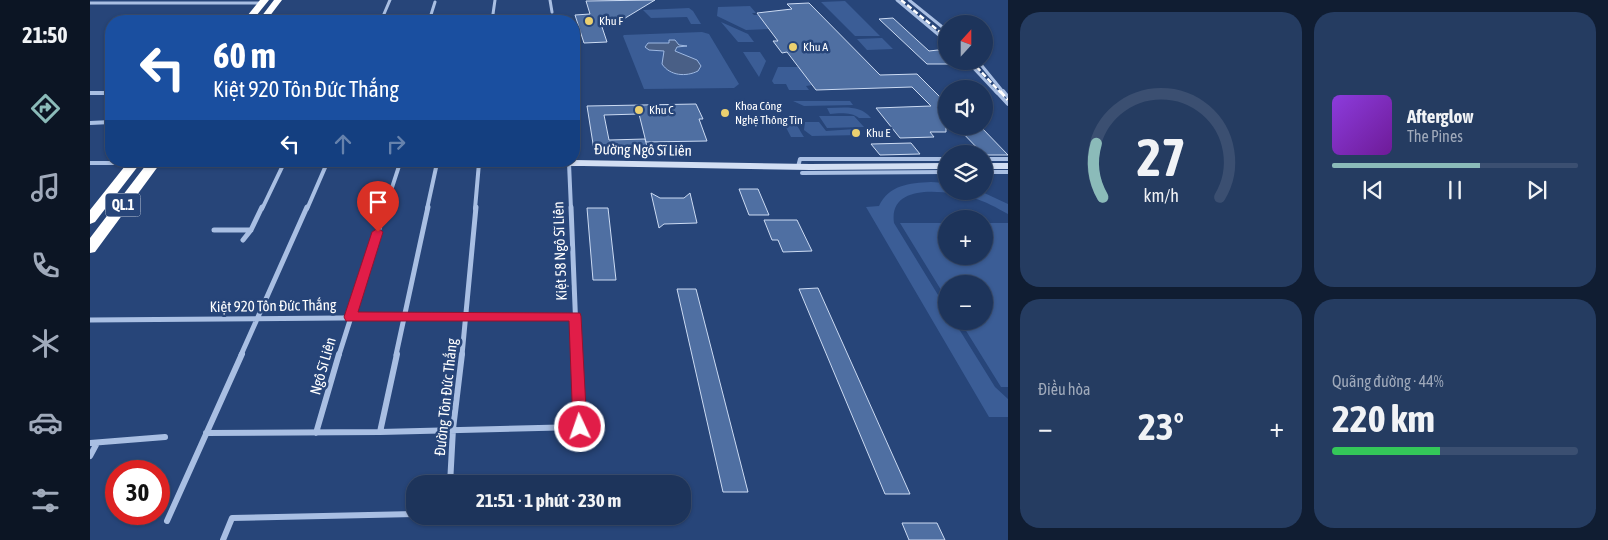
<!DOCTYPE html>
<html lang="vi">
<meta charset="utf-8">
<style>
:root{--surface:#1d345b;--page:#253c61;--text:#f1f3f6;--muted:#a0aabb;--line:#3b4f71;--accent:#8bbbb9}
body{margin:0;font-family:"Asap Condensed",sans-serif;background:var(--page);color:var(--text);height:100vh;display:flex;flex-direction:column;font-size:19px;white-space:nowrap}
*{box-sizing:border-box;margin:0}
p{font-size:16px;color:var(--muted)}
.icon{flex:none;width:28px;height:28px;fill:none;stroke:currentColor;stroke-width:2;stroke-linecap:round;stroke-linejoin:round}
.map{position:relative;flex:1;overflow:hidden}
.details{display:flex;flex-direction:column;gap:12px;padding:12px;background:#101d32;width:600px}
.details>*{flex:none}
.guide{position:absolute;left:15px;top:15px;width:475px;height:152px;border-radius:20px;box-shadow:0 1px 4px #0004,0 0 0 1px var(--line);background:#1a4fa0;color:#fff;overflow:hidden}
.needle{width:32px;rotate:21deg}
.controls{position:absolute;left:848px;top:15px;display:grid;gap:10px}
.controls a{display:grid;place-items:center;width:55px;height:55px;border-radius:50%;background:var(--surface);box-shadow:0 1px 4px #0004,0 0 0 1px var(--line);font-size:25px}
.speed{position:absolute;left:15px;top:460px;display:flex;gap:10px;font-size:25px;font-weight:700;text-align:center}
.speed>*{display:grid;place-content:center;width:65px;height:65px;border-radius:50%;background:var(--surface);box-shadow:0 1px 4px #0004,0 0 0 1px var(--line);line-height:1}
.speed .limit{border:8px solid #d22;background:#fff;color:#111}
.pin{position:absolute;display:grid;place-items:center;width:42px;height:42px;color:#fff;margin:-51px -21px;border-radius:50% 50% 50% 0;rotate:-45deg;box-shadow:0 0 5px #0007}
.pin .icon{rotate:45deg}
.me{position:absolute;width:55px;margin:-28px;rotate:357deg;stroke-linejoin:round;filter:drop-shadow(0 0 4px #0008)}
.turn{display:flex;align-items:center;gap:18px;height:105px;padding:0 25px;font-size:22px}
.turn .icon{width:65px;height:65px;stroke-width:2.5}
.turn b{display:block;font-size:35px;line-height:42px}
.lanes{display:flex;align-items:center;height:48px;padding:0 25px;background:#0003;justify-content:center;gap:25px;direction:ltr}
.lanes .off{opacity:.35}
.big{font-size:38px;font-weight:700;line-height:1.1}
.details .widget{flex:1;display:flex;flex-direction:column;justify-content:center;gap:8px;min-width:0;padding:0 18px;border-radius:20px;background:var(--page)}
.details .dial{align-items:center;gap:0}
.dial svg{height:130px;overflow:visible;fill:none;stroke:var(--line);stroke-width:7;stroke-linecap:round;text-anchor:middle}
.dial text{fill:var(--text);stroke:none}
.song{display:flex;align-items:center;gap:15px}
.cover{width:60px;height:60px;border-radius:8px;background:linear-gradient(135deg,hsl(270 70% 55%),hsl(280 70% 35%))}
.played{height:5px;border-radius:2px;background:linear-gradient(90deg,var(--accent) 60%,var(--line) 60%)}
.keys{display:flex;justify-content:space-around;direction:ltr}
.heat{display:flex;justify-content:space-between;align-items:center;font-size:28px;direction:ltr}
.charge{height:8px;border-radius:4px;background:linear-gradient(90deg,#34c759 44%,var(--line) 0)}
.details .tiles{flex:1;display:grid;gap:12px;grid-template-columns:repeat(2,1fr)}
.trip{position:absolute;left:316px;top:475px;width:285px;height:50px;border-radius:20px;background:var(--surface);box-shadow:0 1px 4px #0004,0 0 0 1px var(--line);font-weight:700;line-height:50px;text-align:center}
main{display:flex;flex:1;min-height:0}
.menu{display:flex;flex-direction:column;width:90px;justify-content:space-around;align-items:center;background:#0c1524;color:var(--muted)}
.menu .icon{width:35px;height:35px}
.menu .on{color:var(--accent)}
.menu b{font-size:22px;color:var(--text)}
.map>svg:first-child{display:block}
.green{fill:#3b5d96}
.water{fill:#495f86;stroke:#9eb9e3}
.building{fill:#4f6fa2;stroke:#ccdbf3}
.lines{fill:none;stroke-linecap:round;stroke-linejoin:round}
.street-far3{stroke:#a9bfe3;stroke-width:3}
.street-far2{stroke:#a9bfe3;stroke-width:4}
.street-far1{stroke:#a9bfe3;stroke-width:5}
.street{stroke:#a9bfe3;stroke-width:6}
.secondary{fill:#d2def3;fill-rule:evenodd}
.highway{fill:#fff;fill-rule:evenodd}
.rail-far1{stroke:#fff;stroke-width:2.5;stroke-dasharray:5.5 2.5;stroke-linecap:butt}
.rail{stroke:#fff;stroke-width:3;stroke-dasharray:7 3;stroke-linecap:butt}
.route{fill:#e11d48;stroke:#92132f}
.poi-dot{fill:#ebd070;stroke:#274579;stroke-width:2}
.labels{text-anchor:middle;stroke-width:5;stroke-linejoin:round;paint-order:stroke}
.far-poi-label{font-size:12px;fill:#fff;stroke:#274579;text-anchor:start}
.shield{fill:#274579;stroke:#bec7d7;stroke-width:1}
.shield-label{font-size:14px;font-weight:bold;fill:#fff}
.street-label{font-size:15px;fill:#fff;stroke:#274579}
</style>
<main>
<nav class="menu">
<b>21:50</b>
<svg class="icon on" aria-label="directions" viewBox="0 0 24 24"><path d="M12 3l9 9-9 9-9-9zM9 14v-3h6M13 9l2 2-2 2"/></svg>
<svg class="icon" aria-label="music" viewBox="0 0 24 24"><path d="M9 18V5l10-2v13"/><circle cx="6" cy="18" r="3"/><circle cx="16" cy="16" r="3"/></svg>
<svg class="icon" aria-label="phone" viewBox="0 0 24 24"><path d="M5 4h4l2 5-3 2q2 4 5 5l2-3 5 2v4C11 20 4 13 5 4z"/></svg>
<svg class="icon" aria-label="climate" viewBox="0 0 24 24"><path d="M12 3v18M4 7l16 10M4 17L20 7"/></svg>
<svg class="icon" aria-label="car" viewBox="0 0 24 24"><path d="M5 17H2v-5l4-1 3-4h7l3 4 3 1v5h-3M9 17h6M6 11h13"/><circle cx="7" cy="17" r="2"/><circle cx="17" cy="17" r="2"/></svg>
<svg class="icon" aria-label="filters" viewBox="0 0 24 24"><path d="M4 7h16M4 17h16"/><circle cx="9" cy="7" r="2"/><circle cx="15" cy="17" r="2"/></svg>
</nav>
<div class="map">
<svg width="918" height="540" viewBox="0 0 918 540">
<rect width="100%" height="100%" fill="#274579"/>
<path class="green" d="M755,1L790,36H765L731,2Z
M660,6L666,13H662L664,15H669L679,29L656,30L627,16L628,7Z
M599,8L603,11L611,24H601L597,17L561,18L553,10Z
M631,22L658,34L664,42H648Z
M612,32L619,34L649,84L644,88L554,89L533,36L534,35Z
M792,38L803,49L777,50L767,39Z
M653,52H670L676,61L669,77Z
M688,67H709L723,85L716,86L719,90H699L696,84H684L682,81Z
M703,101H760L763,105L714,106Z
M737,108C753,108 770,104 781,118H769C762,112 749,113 740,114Z
M690,116C705,118 707,126 714,137H701Z
M729,116H764L774,127L737,128Z
M715,122H729L736,131L765,129L770,135L722,136L714,130Z
M841,182L856,183V191H890L918,204V214C907,208 895,201 883,198C859,191 798,181 804,223L856,308V321H864L905,387L918,399V417H899L776,207L789,206C799,185 819,183 841,182Z
M810,223H856V256H894V223H918V387H911L870,321H894V284H856V298Z"/>
<path class="water" d="M579,40H585L589,45L597,46L587,47L585,51L607,60L611,66L608,71C596,77 580,76 572,64L574,51L559,50L555,47L558,43H579Z"/>
<path class="building" d="M565,0L532,20H516L517,24H511L517,42L494,43L485,15L500,14L496,1Z
M719,3L790,75L827,74L856,103V132H840L844,137L810,138L786,108L841,106L822,87L726,90L697,52L692,53L683,41H688L667,13L702,9L697,4Z
M803,18L839,51L848,50L856,58V61L863,64H837L789,19Z
M606,104L613,119H609L617,141L556,142L549,114L514,115L519,140L555,139L559,154H522L521,149L504,150L497,106Z
M866,126H890L918,155H894Z
M821,143L830,154L790,155L781,144Z
M649,189H668L679,215H659Z
M561,193L570,198H594L600,193L607,223L574,224L569,228Z
M497,208H518L526,280H503Z
M674,220H707L722,251L693,252L688,240H682Z
M728,288L820,494H795L709,289Z
M587,289H606L658,492H633Z
M812,523H847L855,540H819Z"/>
<g class="lines">
<path class="street-far3" d="M460,0L462,12
M807,0L856,41
M819,0L856,30
M0,3H173
M291,21L300,0
M339,21L345,2
M402,21L405,0
M877,61L907,93
M888,61L914,93"/>
<path class="street-far2" d="M906,91L918,104
M913,91L918,97
M0,93H21
M0,123L21,122
M894,159H918
M0,163H44
M479,163L481,209
M708,167L710,159H856
M894,172H918
M712,173L856,172
M172,209L194,163
M217,209L237,163
M295,209L310,163
M337,209L347,163
M385,209L389,163"/>
<path class="street-far1" d="M481,207L487,355
M124,230H161
M153,240L161,230L172,207
M0,320L485,316
M151,355L217,207
M249,355L296,207
M306,355L338,207
M372,355L386,207"/>
<path class="street" d="M290,432L307,354
M116,433L290,432L490,427L487,354
M226,433L249,354
M0,443L75,437
M0,456L7,443
M360,484L363,429L372,354
M77,521L152,354
M133,540L142,518L325,514"/>
<path class="secondary" d="M484,160L720,164L856,163V169L720,170L493,166L64,167L60,164L64,161Z
M894,163H918V169H894Z"/>
<path class="highway" d="M170,0H179L162,21H153Z
M184,0H192L176,21H168Z
M39,161H52L5,222L0,224V210Z
M59,161H72L5,252L0,253V238Z"/>
<path class="rail-far1" d="M811,0L856,37
M881,61L911,93"/>
<path class="rail" d="M910,91L918,100"/>
</g>
<path class="route" d="M288,228L293,232L268,312L490,313L491,316L497,427L495,432L490,434L485,432L483,427L479,321H256L254,317L282,232Z"/>
<g class="poi-dot">
<circle cx="499" cy="21" r="5"/>
<circle cx="703" cy="47" r="5"/>
<circle cx="549" cy="110" r="5"/>
<circle cx="635" cy="113" r="5"/>
<circle cx="766" cy="133" r="5"/>
</g>
<g class="labels">
<g class="far-poi-label">
<text x="509" y="25">Khu F</text>
<text x="713" y="51">Khu A</text>
<text x="645" y="110">Khoa Công<tspan x="645" dy="14">Nghệ Thông Tin</tspan></text>
<text x="559" y="114">Khu C</text>
<text x="776" y="137">Khu E</text>
</g>
<rect class="shield" x="15.5" y="193.5" width="35" height="23" rx="4"/>
<g class="shield-label">
<text x="33" y="210">QL.1</text>
</g>
<g class="street-label">
<text transform="translate(553 150) rotate(1)" y="5">Đường Ngô Sĩ Liên</text>
<text transform="translate(470 251) rotate(-92)" y="5">Kiệt 58 Ngô Sĩ Liên</text>
<text transform="translate(183 306) rotate(-1)" y="5">Kiệt 920 Tôn Đức Thắng</text>
<text transform="translate(233 366) rotate(-74)" y="5">Ngô Sĩ Liên</text>
<text transform="translate(356 397) rotate(-84)" y="5">Đường Tôn Đức Thắng</text>
</g>
</g>
</svg>
<div class="controls">
<a><svg class="needle" viewBox="-14 -14 28 28"><path d="M0-13l5 13h-10z" fill="#e53935"/><path d="M0 13l5-13h-10z" fill="#a0aabb"/></svg></a>
<a><svg class="icon" aria-label="sound" viewBox="0 0 24 24"><path d="M4 9h4l5-4v14l-5-4H4zM17 9q2 3 0 6"/></svg></a>
<a><svg class="icon" aria-label="layers" viewBox="0 0 24 24"><path d="M12 4l9 5-9 5-9-5zM3 14l9 5 9-5"/></svg></a>
<a>+</a>
<a>−</a>
</div>
<div class="speed"><div class="limit">30</div></div>
<div class="pin" style="left:288px;top:232px;background:#d93025"><svg class="icon" aria-label="arrive" viewBox="0 0 24 24"><path d="M6 21V4h12l-3 4 3 4H6"/></svg></div>
<svg class="me" style="left:490px;top:427px" viewBox="-20 -20 40 40"><circle r="17" fill="#e11d48" stroke="#fff" stroke-width="3"/><path d="M0-11L8 9 0 5-8 9z" fill="#fff"/></svg>
<div class="trip">21:51 · 1 phút · 230 m</div>
<div class="guide">
<div class="turn"><svg class="icon" aria-label="left" viewBox="0 0 24 24"><path d="M17 20v-9H6M10 6l-5 5 5 5"/></svg><div><b>60 m</b>Kiệt 920 Tôn Đức Thắng</div></div>
<div class="lanes"><svg class="icon" aria-label="left" viewBox="0 0 24 24"><path d="M17 20v-9H6M10 6l-5 5 5 5"/></svg><svg class="icon off" aria-label="ahead" viewBox="0 0 24 24"><path d="M12 20V5M6 11l6-6 6 6"/></svg><svg class="icon off" aria-label="right" viewBox="0 0 24 24"><path d="M7 20v-9h11M14 6l5 5-5 5"/></svg></div>
</div>
</div>
<section class="details">
<div class="tiles">
<div class="widget dial"><svg viewBox="0 0 100 80">
<path d="M14 69A42 42 0 1 1 86 69"/>
<path d="M14 69A42 42 0 0 1 10 36" stroke="#8bbbb9"/>
<text x="50" y="56" font-size="32" font-weight="700">27</text>
<text x="50" y="72" font-size="11">km/h</text>
</svg></div>
<div class="widget">
<div class="song"><i class="cover"></i><div><b>Afterglow</b><p>The Pines</p></div></div>
<div class="played"></div>
<div class="keys"><svg class="icon" aria-label="previous" viewBox="0 0 24 24"><path d="M18 5L8 12l10 7zM5 5v14"/></svg><svg class="icon" aria-label="pause" viewBox="0 0 24 24"><path d="M8 5v14M16 5v14"/></svg><svg class="icon" aria-label="next" viewBox="0 0 24 24"><path d="M6 5l10 7-10 7zM19 5v14"/></svg></div>
</div>
<div class="widget"><p>Điều hòa</p>
<div class="heat"><a>−</a><b class="big">23°</b><a>+</a></div>
</div>
<div class="widget"><p>Quãng đường · 44%</p><b class="big">220 km</b><div class="charge"></div></div>
</div>
</section>
</main>
